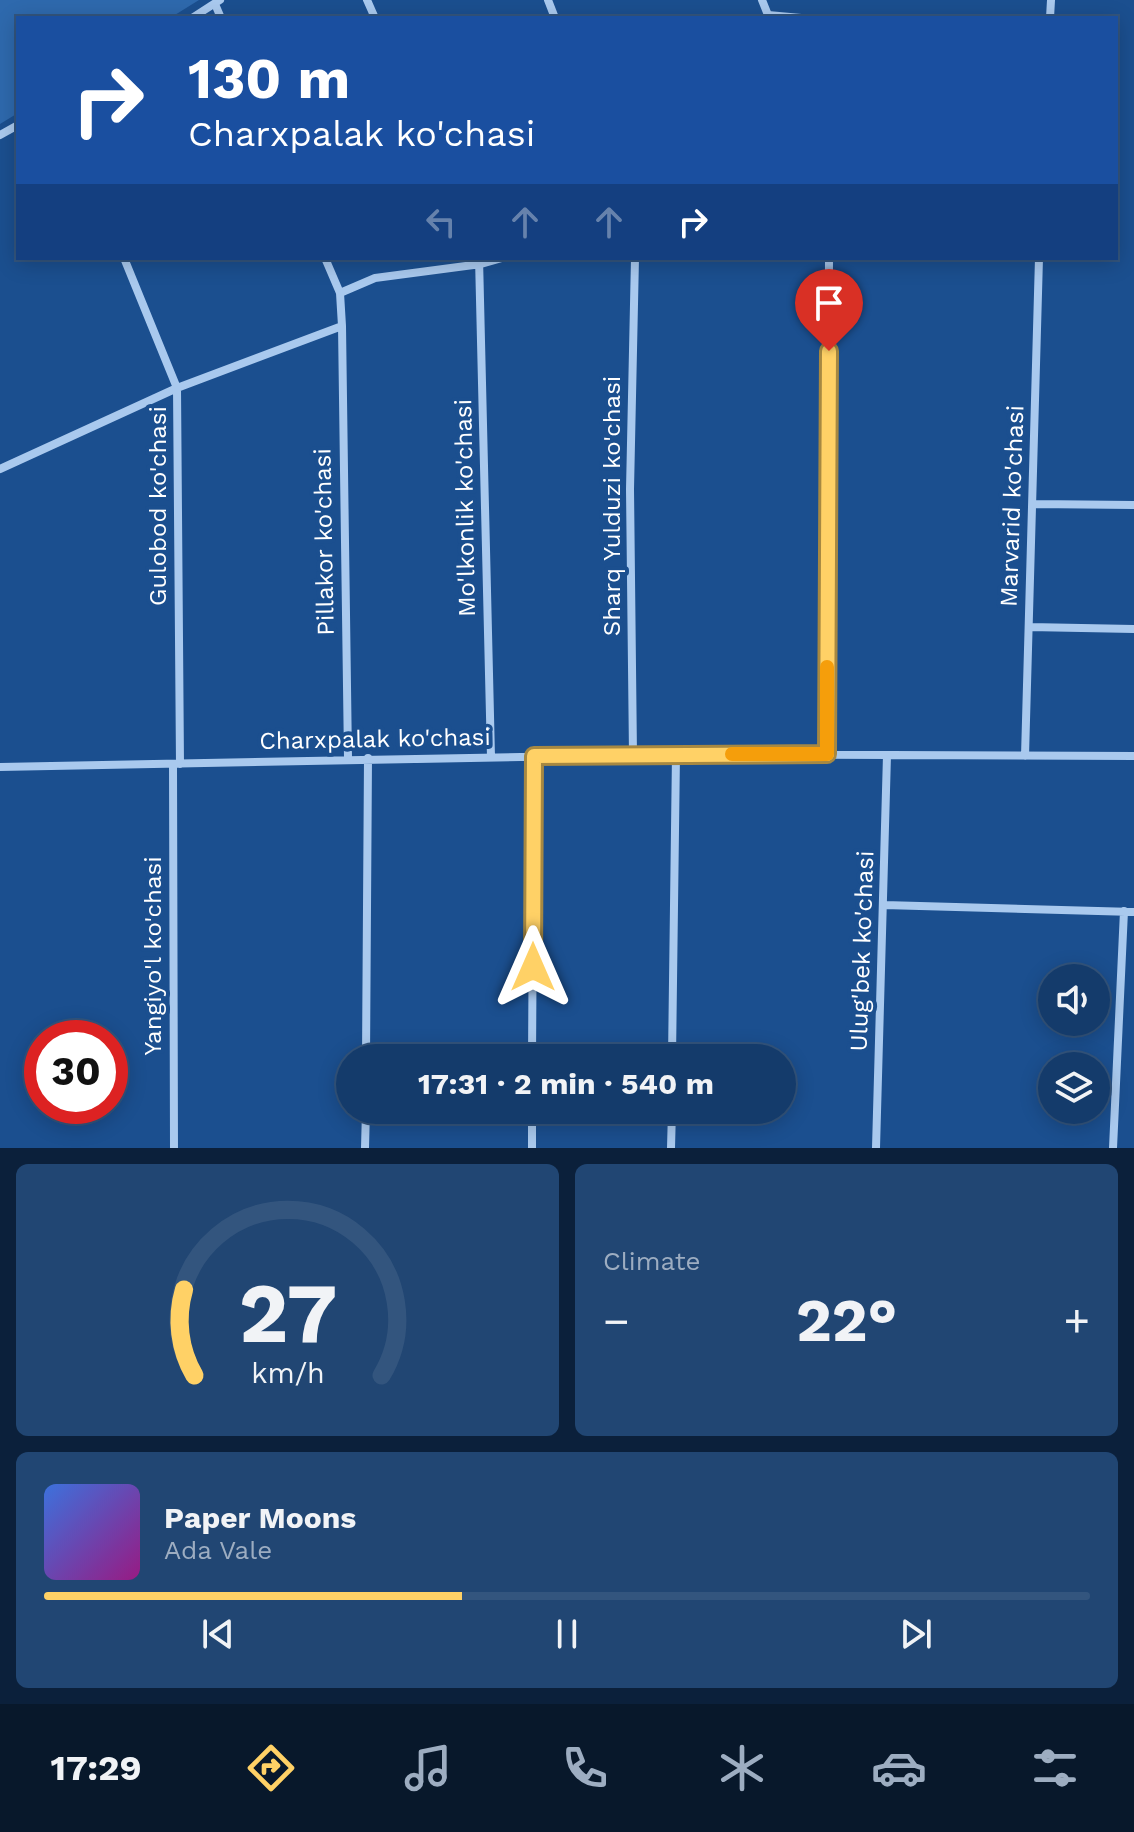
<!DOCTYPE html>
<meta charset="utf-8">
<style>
:root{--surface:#143b6b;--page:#214673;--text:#f1f3f6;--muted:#9dadc1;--line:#33557e;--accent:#ffd166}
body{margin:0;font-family:"Work Sans",sans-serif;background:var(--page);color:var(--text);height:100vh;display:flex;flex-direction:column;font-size:30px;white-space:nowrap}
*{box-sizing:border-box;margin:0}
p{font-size:26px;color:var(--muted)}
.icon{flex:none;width:44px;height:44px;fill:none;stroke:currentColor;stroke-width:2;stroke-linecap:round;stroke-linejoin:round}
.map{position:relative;height:1148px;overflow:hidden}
.sheet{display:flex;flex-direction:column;gap:16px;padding:16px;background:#0b203b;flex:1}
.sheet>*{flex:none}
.hud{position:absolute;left:16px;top:16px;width:1102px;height:244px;border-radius:0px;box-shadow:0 4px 20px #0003,0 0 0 2px var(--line);background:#1a4fa0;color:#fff;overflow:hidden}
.controls{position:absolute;left:1038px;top:964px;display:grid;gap:16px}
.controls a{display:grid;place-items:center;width:72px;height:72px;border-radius:50%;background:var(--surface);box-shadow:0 4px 20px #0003,0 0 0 2px var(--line);font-size:40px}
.speed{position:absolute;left:24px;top:1020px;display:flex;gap:16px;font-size:40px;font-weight:700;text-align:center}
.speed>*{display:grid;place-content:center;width:104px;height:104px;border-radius:50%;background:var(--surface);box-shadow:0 4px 20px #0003,0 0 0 2px var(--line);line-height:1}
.speed .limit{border:12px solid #d22;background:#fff;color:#111}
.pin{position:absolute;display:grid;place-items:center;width:68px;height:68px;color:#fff;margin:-82px -34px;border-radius:50% 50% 50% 0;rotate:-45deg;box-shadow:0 0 8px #0007}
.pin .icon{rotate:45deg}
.me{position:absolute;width:88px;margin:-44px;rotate:0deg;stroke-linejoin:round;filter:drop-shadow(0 0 6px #0008)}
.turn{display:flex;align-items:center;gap:28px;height:168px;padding:0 40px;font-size:36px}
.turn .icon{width:104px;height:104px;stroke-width:2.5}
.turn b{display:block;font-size:56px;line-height:68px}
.lanes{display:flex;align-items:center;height:76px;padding:0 40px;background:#0003;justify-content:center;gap:40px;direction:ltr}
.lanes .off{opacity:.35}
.big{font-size:60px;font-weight:700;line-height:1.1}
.sheet .widget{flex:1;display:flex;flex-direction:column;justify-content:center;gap:12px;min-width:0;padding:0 28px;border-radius:12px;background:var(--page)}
.sheet .dial{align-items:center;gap:0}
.dial svg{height:208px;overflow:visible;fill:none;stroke:var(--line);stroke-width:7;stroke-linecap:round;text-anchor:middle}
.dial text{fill:var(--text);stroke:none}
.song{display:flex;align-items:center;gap:24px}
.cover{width:96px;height:96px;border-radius:12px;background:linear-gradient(135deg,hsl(220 70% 55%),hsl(310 70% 35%))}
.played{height:8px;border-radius:4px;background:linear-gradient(90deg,var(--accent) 40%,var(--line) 40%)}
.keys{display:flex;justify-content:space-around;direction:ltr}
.heat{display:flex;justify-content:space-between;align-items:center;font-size:44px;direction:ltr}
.sheet .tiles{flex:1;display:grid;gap:16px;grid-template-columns:1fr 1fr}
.widget:last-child{grid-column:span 2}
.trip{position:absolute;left:336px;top:1044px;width:460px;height:80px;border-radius:40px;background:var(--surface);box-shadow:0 4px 20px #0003,0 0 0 2px var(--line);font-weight:700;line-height:80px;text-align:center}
.dock{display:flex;height:128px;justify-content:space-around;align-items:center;background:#08182b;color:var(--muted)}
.dock .icon{width:56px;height:56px}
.dock .on{color:var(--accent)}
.dock b{font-size:36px;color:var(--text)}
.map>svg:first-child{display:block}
.green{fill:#2e69ad}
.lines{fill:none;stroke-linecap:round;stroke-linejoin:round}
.minor{stroke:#a9c9ee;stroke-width:8}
.route-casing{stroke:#a68842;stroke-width:20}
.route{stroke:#ffd166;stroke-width:14}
.slow{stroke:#f59e0b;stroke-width:14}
.labels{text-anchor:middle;stroke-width:8;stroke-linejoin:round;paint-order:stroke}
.street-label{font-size:24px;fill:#fff;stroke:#1b4f8f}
</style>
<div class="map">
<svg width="1134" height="1148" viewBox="0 0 1134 1148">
<rect width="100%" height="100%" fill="#1b4f8f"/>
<path class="green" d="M0,0H199L170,18H18V113L0,124Z"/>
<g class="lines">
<path class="minor" d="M367,0L375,18
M548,0L555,18
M762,0L768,15L801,18
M215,4L221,18
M192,18L220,0
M1050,18L1051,0
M0,135L18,125
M124,258L177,388L180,764
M325,258L340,293
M479,258L491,757
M342,326L348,758
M0,469L177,388L342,326L340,293L375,278L481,264L502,258
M1033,504L1134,505
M1029,627L1134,629
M827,754L829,258
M633,755L630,489L635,258
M1025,756L1039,258
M173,764L174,1148
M0,767L676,754L1134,756
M884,905L1134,912
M366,1058L368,758
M532,1058L534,756
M672,1058L676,754
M365,1148L366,1110
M532,1148V1110
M671,1148L672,1110
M876,1148L887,755
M1113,1148L1124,911"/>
</g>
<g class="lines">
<defs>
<path id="route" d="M533,967L534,756L827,754L829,351"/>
</defs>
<use href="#route" class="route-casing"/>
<use href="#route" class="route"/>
<path class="slow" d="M732,754H827V667"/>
</g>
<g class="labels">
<g class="street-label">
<text transform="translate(158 506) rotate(-90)" y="8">Gulobod ko'chasi</text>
<text transform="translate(612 506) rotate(-90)" y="8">Sharq Yulduzi ko'chasi</text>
<text transform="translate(1012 506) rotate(-88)" y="8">Marvarid ko'chasi</text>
<text transform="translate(465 508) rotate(-91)" y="8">Mo'lkonlik ko'chasi</text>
<text transform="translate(324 542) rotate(-91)" y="8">Pillakor ko'chasi</text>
<text transform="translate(375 739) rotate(-1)" y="8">Charxpalak ko'chasi</text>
<text transform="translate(862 951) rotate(-88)" y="8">Ulug'bek ko'chasi</text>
<text transform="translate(153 956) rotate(-90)" y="8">Yangiyo'l ko'chasi</text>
</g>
</g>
</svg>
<div class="controls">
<a><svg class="icon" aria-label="sound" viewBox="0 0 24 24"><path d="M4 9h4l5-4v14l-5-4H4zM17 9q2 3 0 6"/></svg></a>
<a><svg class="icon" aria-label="layers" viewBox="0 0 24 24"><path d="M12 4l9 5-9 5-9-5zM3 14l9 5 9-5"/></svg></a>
</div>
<div class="speed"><div class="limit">30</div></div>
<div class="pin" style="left:829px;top:351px;background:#d93025"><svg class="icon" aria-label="arrive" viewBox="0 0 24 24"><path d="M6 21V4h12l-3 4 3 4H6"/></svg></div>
<svg class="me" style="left:533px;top:967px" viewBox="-20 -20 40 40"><path d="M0-17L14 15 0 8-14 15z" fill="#ffd166" stroke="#fff" stroke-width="4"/></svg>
<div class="trip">17:31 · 2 min · 540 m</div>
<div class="hud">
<div class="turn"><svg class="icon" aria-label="right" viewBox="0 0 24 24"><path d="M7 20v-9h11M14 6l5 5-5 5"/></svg><div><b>130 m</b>Charxpalak ko'chasi</div></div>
<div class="lanes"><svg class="icon off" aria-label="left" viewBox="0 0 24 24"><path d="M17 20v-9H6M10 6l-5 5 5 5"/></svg><svg class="icon off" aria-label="ahead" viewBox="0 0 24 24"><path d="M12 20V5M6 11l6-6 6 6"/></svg><svg class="icon off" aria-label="ahead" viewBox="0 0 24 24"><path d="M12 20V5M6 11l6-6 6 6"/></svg><svg class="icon" aria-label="right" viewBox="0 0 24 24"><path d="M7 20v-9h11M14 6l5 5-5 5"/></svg></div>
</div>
</div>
<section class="sheet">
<div class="tiles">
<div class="widget dial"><svg viewBox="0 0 100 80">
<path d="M14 69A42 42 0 1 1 86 69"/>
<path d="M14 69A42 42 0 0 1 10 36" stroke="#ffd166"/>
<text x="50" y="56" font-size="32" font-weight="700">27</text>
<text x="50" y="72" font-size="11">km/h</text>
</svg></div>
<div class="widget"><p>Climate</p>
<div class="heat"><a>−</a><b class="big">22°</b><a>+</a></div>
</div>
<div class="widget">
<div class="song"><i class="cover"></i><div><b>Paper Moons</b><p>Ada Vale</p></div></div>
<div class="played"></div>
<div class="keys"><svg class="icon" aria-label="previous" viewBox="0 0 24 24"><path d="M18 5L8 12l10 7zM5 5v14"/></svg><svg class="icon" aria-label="pause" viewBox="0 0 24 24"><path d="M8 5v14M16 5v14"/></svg><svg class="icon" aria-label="next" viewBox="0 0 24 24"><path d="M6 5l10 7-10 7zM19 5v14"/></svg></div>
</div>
</div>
</section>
<nav class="dock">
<b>17:29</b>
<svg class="icon on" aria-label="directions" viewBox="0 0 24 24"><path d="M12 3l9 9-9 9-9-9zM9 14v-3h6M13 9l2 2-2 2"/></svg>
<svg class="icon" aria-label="music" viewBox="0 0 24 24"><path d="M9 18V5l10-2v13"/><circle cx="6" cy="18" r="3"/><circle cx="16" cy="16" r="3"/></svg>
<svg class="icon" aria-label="phone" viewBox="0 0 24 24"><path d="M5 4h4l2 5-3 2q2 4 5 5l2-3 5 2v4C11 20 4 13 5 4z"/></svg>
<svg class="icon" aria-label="climate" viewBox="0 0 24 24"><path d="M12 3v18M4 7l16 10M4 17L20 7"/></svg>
<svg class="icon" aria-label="car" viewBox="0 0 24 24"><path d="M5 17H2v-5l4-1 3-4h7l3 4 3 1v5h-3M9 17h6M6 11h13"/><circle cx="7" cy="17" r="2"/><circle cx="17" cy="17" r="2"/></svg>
<svg class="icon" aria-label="filters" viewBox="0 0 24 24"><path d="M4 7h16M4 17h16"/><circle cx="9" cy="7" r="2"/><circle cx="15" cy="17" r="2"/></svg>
</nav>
